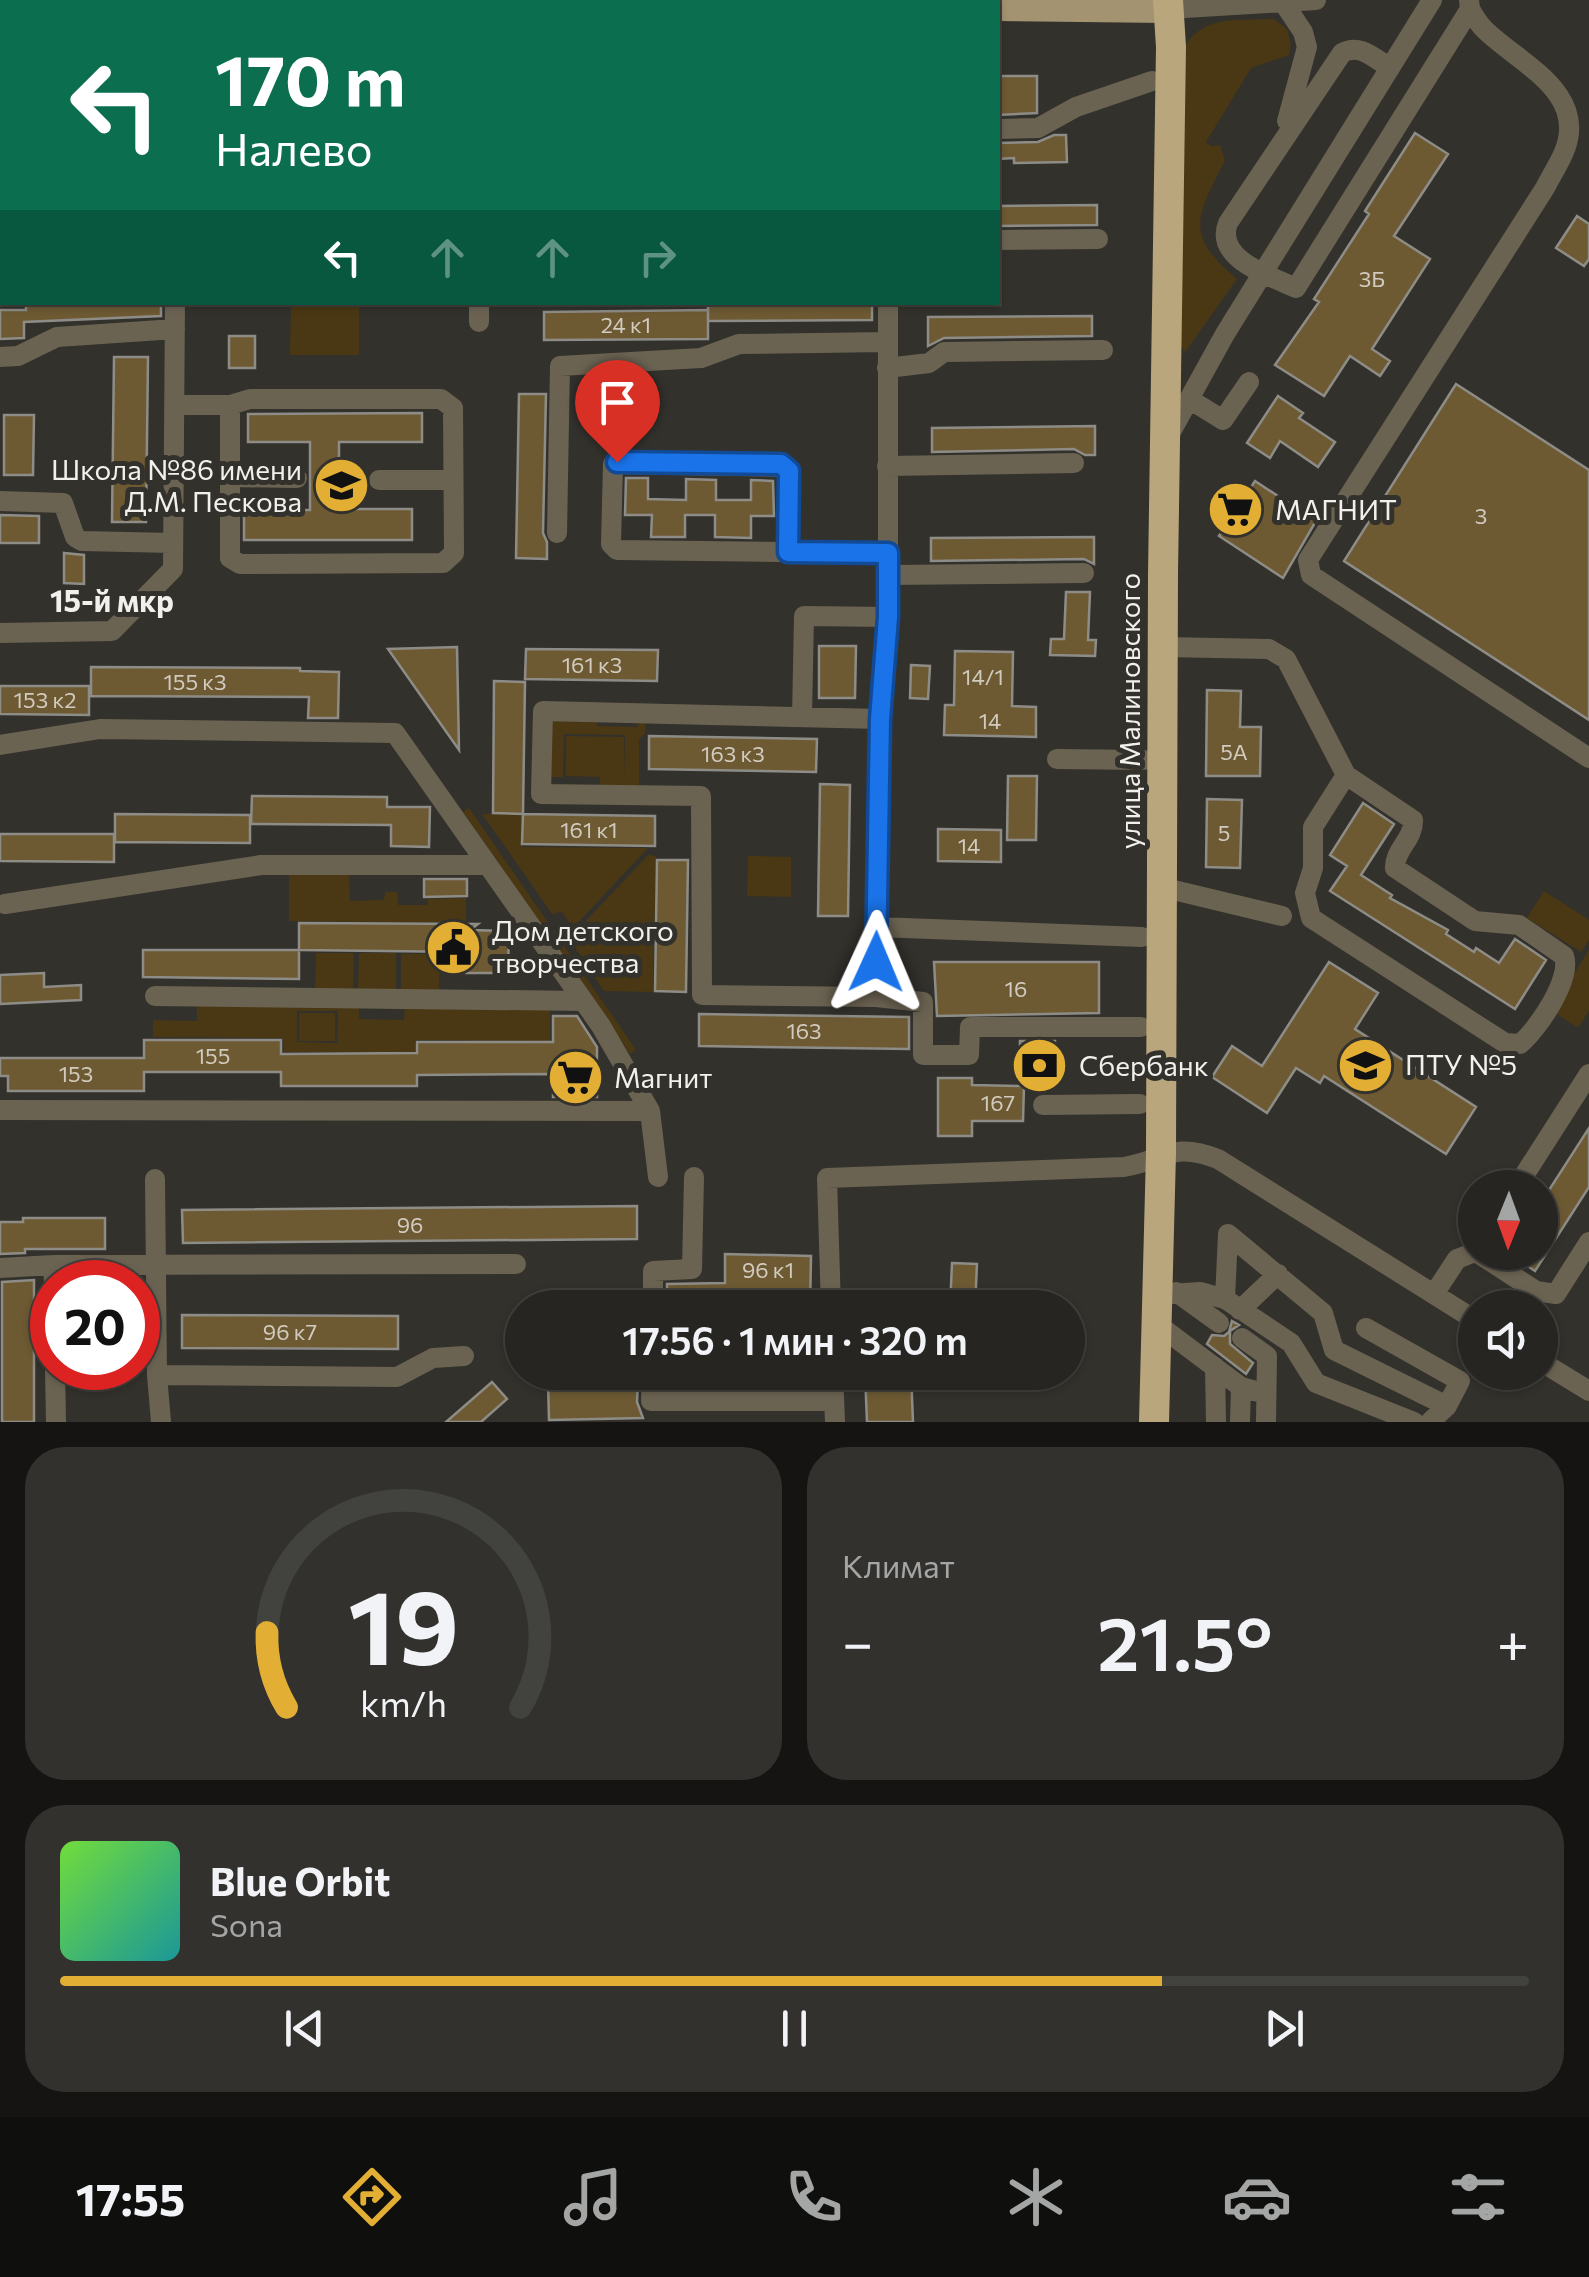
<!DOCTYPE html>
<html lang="ru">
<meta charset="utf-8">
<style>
:root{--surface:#262521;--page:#32312e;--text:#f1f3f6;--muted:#a4a5a5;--line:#42423f;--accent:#e2af34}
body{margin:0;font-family:Commissioner,sans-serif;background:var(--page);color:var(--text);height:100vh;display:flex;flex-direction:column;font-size:38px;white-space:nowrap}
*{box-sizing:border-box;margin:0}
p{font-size:32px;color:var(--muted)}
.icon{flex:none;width:55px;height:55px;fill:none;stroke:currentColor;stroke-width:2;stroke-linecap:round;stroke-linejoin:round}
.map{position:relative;height:1422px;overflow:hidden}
.panel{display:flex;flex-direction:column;gap:25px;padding:25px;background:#151412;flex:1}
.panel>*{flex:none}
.guide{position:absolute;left:0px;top:0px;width:1000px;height:305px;box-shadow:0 2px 8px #0004,0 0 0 2px var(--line);background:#0b6e4f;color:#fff;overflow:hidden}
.needle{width:65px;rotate:181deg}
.buttons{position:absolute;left:1458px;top:1170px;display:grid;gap:20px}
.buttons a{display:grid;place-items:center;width:100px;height:100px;border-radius:50%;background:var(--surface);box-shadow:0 2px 8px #0004,0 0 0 2px var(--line);font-size:50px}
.speed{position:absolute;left:30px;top:1260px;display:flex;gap:20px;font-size:50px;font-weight:700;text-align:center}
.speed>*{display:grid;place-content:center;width:130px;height:130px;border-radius:50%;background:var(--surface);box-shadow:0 2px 8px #0004,0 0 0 2px var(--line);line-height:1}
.speed .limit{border:15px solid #d22;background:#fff;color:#111}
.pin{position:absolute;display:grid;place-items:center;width:85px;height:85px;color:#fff;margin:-102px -42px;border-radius:50% 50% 50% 0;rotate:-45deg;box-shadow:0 0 10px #0007}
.pin .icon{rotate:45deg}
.me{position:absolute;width:110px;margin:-55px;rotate:1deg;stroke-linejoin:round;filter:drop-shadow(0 0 8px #0008)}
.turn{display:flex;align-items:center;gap:35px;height:210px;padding:0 50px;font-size:45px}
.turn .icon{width:130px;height:130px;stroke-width:2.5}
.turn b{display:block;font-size:70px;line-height:85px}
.lanes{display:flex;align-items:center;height:95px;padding:0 50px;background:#0003;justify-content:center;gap:50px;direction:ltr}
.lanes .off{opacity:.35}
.big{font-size:75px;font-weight:600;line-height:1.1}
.panel .widget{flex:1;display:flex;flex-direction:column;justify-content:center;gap:15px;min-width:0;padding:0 35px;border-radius:40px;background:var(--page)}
.panel .dial{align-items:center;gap:0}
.dial svg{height:260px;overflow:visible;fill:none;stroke:var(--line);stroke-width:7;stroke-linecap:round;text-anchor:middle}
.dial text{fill:var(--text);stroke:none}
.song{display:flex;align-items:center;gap:30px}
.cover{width:120px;height:120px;border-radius:15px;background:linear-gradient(135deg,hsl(100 70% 55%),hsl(180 70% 35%))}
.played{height:10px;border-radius:5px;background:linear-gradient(90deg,var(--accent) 75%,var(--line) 75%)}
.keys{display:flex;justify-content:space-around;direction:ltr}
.heat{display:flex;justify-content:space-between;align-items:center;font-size:55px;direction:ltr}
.panel .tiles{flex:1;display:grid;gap:25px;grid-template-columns:1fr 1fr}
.widget:last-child{grid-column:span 2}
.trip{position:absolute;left:505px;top:1290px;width:580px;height:100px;border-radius:50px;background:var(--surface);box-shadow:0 2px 8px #0004,0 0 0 2px var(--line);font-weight:600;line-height:100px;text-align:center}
.tabs{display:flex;height:160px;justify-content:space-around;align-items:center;background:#0f0f0d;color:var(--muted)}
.tabs .icon{width:70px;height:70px}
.tabs .active{color:var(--accent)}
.tabs b{font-size:45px;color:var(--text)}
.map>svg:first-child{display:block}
.green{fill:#493813;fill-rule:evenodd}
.building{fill:#6d5a33;stroke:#8e8c86;stroke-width:2.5}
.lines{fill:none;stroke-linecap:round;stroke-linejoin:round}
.minor{stroke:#6b6352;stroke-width:20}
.major{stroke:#a49371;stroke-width:28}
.highway{stroke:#baa67d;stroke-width:30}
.route-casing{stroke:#114b97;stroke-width:25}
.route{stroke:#1a73e8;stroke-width:18}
.labels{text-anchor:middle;stroke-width:10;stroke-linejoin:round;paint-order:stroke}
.number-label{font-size:22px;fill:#d1cabe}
.poi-label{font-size:28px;fill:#f2f0ed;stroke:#33312c;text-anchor:start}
.street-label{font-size:28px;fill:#f2f0ed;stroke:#33312c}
.neighbourhood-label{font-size:30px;font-weight:bold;fill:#f2f0ed;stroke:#33312c}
</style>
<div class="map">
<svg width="1589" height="1422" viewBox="0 0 1589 1422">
<rect width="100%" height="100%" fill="#33312c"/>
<path class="green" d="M1274,19L1287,29L1291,45L1289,55L1251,68L1206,142L1211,146L1220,145L1225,160C1197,217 1183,234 1237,279L1185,352L1177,340L1185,46C1205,14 1241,21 1274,19Z
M291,303H359V355H290Z
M546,715L596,716L597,726L638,727L639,716L645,717V734L639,739V790H599L600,777L566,776V736L624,737L625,778V735L564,734L563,777H545Z
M469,808L636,1050L630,1054L463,812Z
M482,814H522V847L648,848L573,928L561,911L553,915Z
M648,855L656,856L653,992L604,991L569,939Z
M748,856L791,857V897L747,896Z
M349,869L350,901L384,900L385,892H397L398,905H427L428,899L466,898V923L289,921V870Z
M1544,891L1589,920V940L1581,952L1527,918Z
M1589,950V1011L1578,1028L1551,1010Z
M316,953H354L353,991L315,990Z
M359,953H396V991H358Z
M401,954H439V992L401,991Z
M197,1002L359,1004V1019L404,1020L405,1005H550V1041L415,1040V1052H284L283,1038L153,1037V1020L197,1021ZM297,1011H338L337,1043L297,1042Z
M299,1013H335V1041H299Z"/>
<path class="building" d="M998,76H1037V113L998,115Z
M1415,133L1448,154L1394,236L1430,259L1372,349L1390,361L1380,376L1350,356L1324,396L1275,365L1319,302L1314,299L1369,214L1365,211Z
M1054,135H1066L1067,162L1014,163V158L998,159V143L1038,142Z
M1097,205V225L998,226V206Z
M1577,216L1589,224V259L1584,266L1556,248Z
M26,302H161V316L24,322V338L0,339V310H26Z
M708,302H872V320L708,321Z
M708,310V339L544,340V312Z
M1092,316V336L944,338L928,346V317Z
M229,336H255V368H229Z
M114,357H148L146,522H112Z
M1456,384L1589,470V720L1344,561Z
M519,394H546L543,533L547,542V559L516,558Z
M1278,396L1303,413L1299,418L1335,442L1318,467L1280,441L1270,458L1247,443Z
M422,413V442H339V509H412V540H244V510H310V442H248V414Z
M4,415H34L33,475H4Z
M1095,426V455H1085L1074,449L932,452V428Z
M626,478H648V499L686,500V479L716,480V500H751V480L773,481L774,516H751V538L715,537V515H685V537H651L652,515H625Z
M1255,481L1316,521L1283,578L1219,536Z
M0,515L39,516V543H0Z
M1094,537V564L1084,559L931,561V538Z
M64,553L84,555V584L64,583Z
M1066,592H1090L1088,640H1096L1095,656L1050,655L1051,639H1064Z
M819,646H856L855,698H819Z
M457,647L459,750L388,649Z
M526,649L658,650L657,681L525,679Z
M955,651L1013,652L1012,706L1036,707V737L944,735L945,705H954Z
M911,665L930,666L928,699L910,698Z
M91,667L300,668V671L339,672L338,718H308L309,697L91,696Z
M494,681L525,682L523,814L493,813Z
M0,686H89V715L0,714Z
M1207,690L1241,691L1240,727H1261L1260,776H1206Z
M649,736L817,739L816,772L649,769Z
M1008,776H1037L1036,840H1007Z
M820,784L850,785L848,916H818Z
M252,796L387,797V807H430L429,847L391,846V825L251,824Z
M1207,799L1242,800L1240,868L1206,867Z
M1363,803L1394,824L1361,875L1392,895L1390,898L1448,930L1446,934L1474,952L1476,948L1499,963L1515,939L1546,960L1515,1009L1330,891L1347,866L1330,855Z
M115,814L250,815V843L115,842Z
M523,814L655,816V846L522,844Z
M938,829L1001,830V862L938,861Z
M0,834H114V862L0,861Z
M657,860H688L686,992L655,991Z
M424,879H467V896L424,897Z
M299,923L478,924L470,930L509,931L508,973H466V952L299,950Z
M143,950H299V979L143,977Z
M934,962H1099V1013L937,1016Z
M1329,962L1378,993L1355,1029L1476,1107L1446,1154L1324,1076L1320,1083L1296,1068L1267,1113L1212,1077L1232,1046L1262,1066Z
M44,973V987L81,985V1000L0,1004V975Z
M699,1014L909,1017V1049L699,1046Z
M553,1016H577L597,1047V1097H553V1074L417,1075V1086H281V1072H144V1091H8V1076H0V1058H144V1040H281V1054L417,1053V1042H553Z
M1020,1041H1055L1054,1083L1019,1082Z
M938,1078H972V1085L1024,1086L1023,1121H972V1136H938Z
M1589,1128V1187L1535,1271L1507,1252H1540V1204Z
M637,1206V1239L183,1243L182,1210Z
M23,1218H105V1249H25V1253L0,1254V1222H23Z
M725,1254L811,1256L810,1308H667V1284L725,1283Z
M952,1263L977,1264L975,1308H950Z
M34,1280V1422H2V1282Z
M182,1315L398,1316V1349L182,1348Z
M1232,1321L1239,1325L1230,1331V1344L1253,1363L1246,1374L1207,1344L1212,1335L1224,1336L1229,1332Z
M879,1372H911L913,1422H867L865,1373Z
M638,1380L637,1402L643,1418L549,1420L548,1381Z
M492,1382L507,1399L481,1422H446Z"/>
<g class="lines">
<path class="minor" d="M93,0V2
M831,0V2
M766,2V0
M798,2V0
M1283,2L1303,32L1307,47L1287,121
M1168,9L1316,0
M1470,9C1474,16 1479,24 1484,29C1518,63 1589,92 1564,152C1559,164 1551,176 1545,188L1308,560L1311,575L1589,758
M1390,68C1374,58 1360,43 1342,53L1228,223C1214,259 1270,276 1296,288L1470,9L1469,0
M998,129L1038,128L1076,107L1152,81
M0,195H2
M998,240L1098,239
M479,302V322
M888,302V617L881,719L877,927L1142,937
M0,357L18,356L57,337L175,329
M887,368L929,363L944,352L1103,350
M1189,399L1223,420L1249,382
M175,405H230L250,399H441L453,408L454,553L443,563L240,564L230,558V405
M1167,439L1225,334L1432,0
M887,466L1074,463
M230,477L297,478
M379,480H453
M0,501L63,503L75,537L82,541L173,543
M557,533L560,366L701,358L739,344L887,342
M788,552L787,467L613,464L611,544L617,550L879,553H888
M888,575L1084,573
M0,633L112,631L173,569L175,302
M1163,647L1269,649L1286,659L1346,775L1413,820C1414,839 1394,850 1395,868L1475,921L1519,925L1564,956C1572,979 1538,1029 1520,1044L1505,1043L1311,918L1305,893L1313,868V827L1346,775
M802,717L804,616L888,617
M0,745L100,729L395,733L601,1026L650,1111L658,1177
M1057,759L1144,760
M1161,887L1282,916
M5,904L261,865H486
M877,927L876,997L702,995L701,796L541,794L543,711L881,719
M155,996L583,1001
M876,997L923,1002V1055H969L970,1027H1141
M1043,1105L1140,1104
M0,1110L650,1111
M155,1179L157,1375L161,1422
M1516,1188L1589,1074
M1228,1234L1323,1313L1334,1350L1447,1406
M1476,1252L1536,1291L1556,1294L1589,1242
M0,1268L53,1265
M54,1282L53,1265L516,1264
M1176,1292L1219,1323
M1434,1294L1457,1259L1475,1252
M1157,1295L1200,1292L1225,1299L1291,1343L1316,1383L1414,1422
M1225,1299L1228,1234
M653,1308V1271L692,1269L694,1177
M831,1308L827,1178L1124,1167C1165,1160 1172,1141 1218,1159L1475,1320
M1240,1310L1278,1274
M1157,1324L1241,1387L1266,1394
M1366,1328L1460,1381L1447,1406L1430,1422
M1242,1338L1267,1356L1266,1422
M1540,1361L1589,1391
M1215,1367L1216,1422
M55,1368L56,1422
M652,1372L651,1401H834
M833,1372L835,1422
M157,1375L397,1377L433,1358L464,1356
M1240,1422L1241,1387"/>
<path class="major" d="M418,0L637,2
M998,7L1168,9"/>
<path class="highway" d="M1154,1422L1161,1153L1163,574L1171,47L1168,0"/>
</g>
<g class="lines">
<defs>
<path id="route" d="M617,462L781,464L789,471L788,552L888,553V617L880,719L876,962"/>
</defs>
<use href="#route" class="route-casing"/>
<use href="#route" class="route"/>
</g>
<defs>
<symbol id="school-disc" viewBox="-11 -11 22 22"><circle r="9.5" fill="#e2af34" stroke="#33312c"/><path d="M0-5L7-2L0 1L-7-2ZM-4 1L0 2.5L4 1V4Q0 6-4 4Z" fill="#111"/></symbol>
<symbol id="supermarket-disc" viewBox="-11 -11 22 22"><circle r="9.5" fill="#e2af34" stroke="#33312c"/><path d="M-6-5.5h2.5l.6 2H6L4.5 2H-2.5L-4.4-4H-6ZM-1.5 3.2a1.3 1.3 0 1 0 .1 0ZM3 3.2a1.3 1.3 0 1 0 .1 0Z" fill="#111"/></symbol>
<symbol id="civic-disc" viewBox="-11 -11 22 22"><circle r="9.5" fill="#e2af34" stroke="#33312c"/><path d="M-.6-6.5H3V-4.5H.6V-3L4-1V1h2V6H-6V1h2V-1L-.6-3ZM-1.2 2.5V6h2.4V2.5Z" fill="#111"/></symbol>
<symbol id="university-disc" viewBox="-11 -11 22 22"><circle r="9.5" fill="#e2af34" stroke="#33312c"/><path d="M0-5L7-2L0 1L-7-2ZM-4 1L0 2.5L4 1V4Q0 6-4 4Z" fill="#111"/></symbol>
<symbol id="bank-disc" viewBox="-11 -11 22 22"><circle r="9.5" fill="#e2af34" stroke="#33312c"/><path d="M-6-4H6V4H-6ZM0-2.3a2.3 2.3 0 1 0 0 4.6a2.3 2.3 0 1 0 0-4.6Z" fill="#111"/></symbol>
</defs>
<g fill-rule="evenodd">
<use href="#school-disc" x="310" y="454" width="63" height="63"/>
<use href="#supermarket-disc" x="1204" y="478" width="63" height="63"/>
<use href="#civic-disc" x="422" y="916" width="63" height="63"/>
<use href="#university-disc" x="1334" y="1034" width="63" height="63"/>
<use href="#bank-disc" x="1008" y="1034" width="63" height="63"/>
<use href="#supermarket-disc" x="544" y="1046" width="63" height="63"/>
</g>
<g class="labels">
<g class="number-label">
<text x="1372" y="287">3Б</text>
<text x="626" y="333">24 к1</text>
<text x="1481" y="524">3</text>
<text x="592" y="673">161 к3</text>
<text x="983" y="685">14/1</text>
<text x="195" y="690">155 к3</text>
<text x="45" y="708">153 к2</text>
<text x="990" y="729">14</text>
<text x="1234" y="760">5А</text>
<text x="733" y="762">163 к3</text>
<text x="589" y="838">161 к1</text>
<text x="1224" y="841">5</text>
<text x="969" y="854">14</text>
<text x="1016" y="997">16</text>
<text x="804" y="1039">163</text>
<text x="213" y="1064">155</text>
<text x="76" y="1082">153</text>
<text x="998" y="1111">167</text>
<text x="410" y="1233">96</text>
<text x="768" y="1278">96 к1</text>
<text x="290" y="1340">96 к7</text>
</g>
<g class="poi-label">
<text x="302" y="480" text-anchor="end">Школа №86 имени<tspan x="302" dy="32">Д.М. Пескова</tspan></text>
<text x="1275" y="520">МАГНИТ</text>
<text x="492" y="941">Дом детского<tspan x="492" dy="32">творчества</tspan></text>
<text x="1405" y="1075">ПТУ №5</text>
<text x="1079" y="1076">Сбербанк</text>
<text x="614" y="1088">Магнит</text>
</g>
<g class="street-label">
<text transform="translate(1130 711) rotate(-90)" y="10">улица Малиновского</text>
</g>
<g class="neighbourhood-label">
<text x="112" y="612">15-й мкр</text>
</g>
</g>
</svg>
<div class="buttons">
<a><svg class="needle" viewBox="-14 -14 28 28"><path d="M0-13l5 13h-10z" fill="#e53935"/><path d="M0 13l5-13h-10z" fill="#a4a5a5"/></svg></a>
<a><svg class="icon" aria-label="sound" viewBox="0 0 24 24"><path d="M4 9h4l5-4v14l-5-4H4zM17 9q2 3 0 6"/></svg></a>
</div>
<div class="speed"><div class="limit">20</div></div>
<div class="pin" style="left:617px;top:462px;background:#d93025"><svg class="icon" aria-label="arrive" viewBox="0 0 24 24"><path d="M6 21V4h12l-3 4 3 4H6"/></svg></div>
<svg class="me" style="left:876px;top:962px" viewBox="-20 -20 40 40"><path d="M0-17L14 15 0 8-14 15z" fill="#1a73e8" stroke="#fff" stroke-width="4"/></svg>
<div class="trip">17:56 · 1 мин · 320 m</div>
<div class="guide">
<div class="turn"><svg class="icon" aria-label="left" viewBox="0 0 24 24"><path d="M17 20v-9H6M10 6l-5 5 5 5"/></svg><div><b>170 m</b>Налево</div></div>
<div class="lanes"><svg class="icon" aria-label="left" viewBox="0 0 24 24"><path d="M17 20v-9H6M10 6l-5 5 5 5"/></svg><svg class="icon off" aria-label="ahead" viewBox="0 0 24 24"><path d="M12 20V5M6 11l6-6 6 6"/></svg><svg class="icon off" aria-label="ahead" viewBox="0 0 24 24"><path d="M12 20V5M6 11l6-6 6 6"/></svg><svg class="icon off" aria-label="right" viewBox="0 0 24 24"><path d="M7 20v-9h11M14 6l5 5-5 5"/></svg></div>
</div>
</div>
<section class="panel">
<div class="tiles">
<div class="widget dial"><svg viewBox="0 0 100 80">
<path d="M14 69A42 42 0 1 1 86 69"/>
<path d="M14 69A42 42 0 0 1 8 46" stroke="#e2af34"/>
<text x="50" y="56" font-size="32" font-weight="700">19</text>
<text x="50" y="72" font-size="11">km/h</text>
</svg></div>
<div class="widget"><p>Климат</p>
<div class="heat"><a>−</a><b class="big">21.5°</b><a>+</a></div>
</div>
<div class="widget">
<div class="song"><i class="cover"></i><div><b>Blue Orbit</b><p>Sona</p></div></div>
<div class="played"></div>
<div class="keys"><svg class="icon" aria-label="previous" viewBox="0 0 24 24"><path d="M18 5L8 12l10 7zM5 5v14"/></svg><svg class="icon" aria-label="pause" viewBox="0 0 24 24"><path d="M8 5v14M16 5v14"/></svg><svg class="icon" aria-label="next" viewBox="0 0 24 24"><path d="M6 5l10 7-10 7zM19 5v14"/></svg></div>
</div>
</div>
</section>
<nav class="tabs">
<b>17:55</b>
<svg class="icon active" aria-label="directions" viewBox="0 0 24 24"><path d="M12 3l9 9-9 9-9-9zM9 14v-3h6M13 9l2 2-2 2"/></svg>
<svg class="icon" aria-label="music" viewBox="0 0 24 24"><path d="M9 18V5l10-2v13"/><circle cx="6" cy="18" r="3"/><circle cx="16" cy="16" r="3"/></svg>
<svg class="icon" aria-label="phone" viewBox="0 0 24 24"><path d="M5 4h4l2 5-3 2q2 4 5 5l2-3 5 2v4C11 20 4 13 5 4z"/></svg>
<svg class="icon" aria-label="climate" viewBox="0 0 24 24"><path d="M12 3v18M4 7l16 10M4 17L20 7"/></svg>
<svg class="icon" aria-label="car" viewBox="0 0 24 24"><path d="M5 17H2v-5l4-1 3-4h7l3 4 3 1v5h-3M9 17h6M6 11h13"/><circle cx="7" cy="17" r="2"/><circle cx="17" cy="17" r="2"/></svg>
<svg class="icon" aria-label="filters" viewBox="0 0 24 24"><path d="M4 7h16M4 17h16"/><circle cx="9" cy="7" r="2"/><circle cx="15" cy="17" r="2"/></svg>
</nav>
